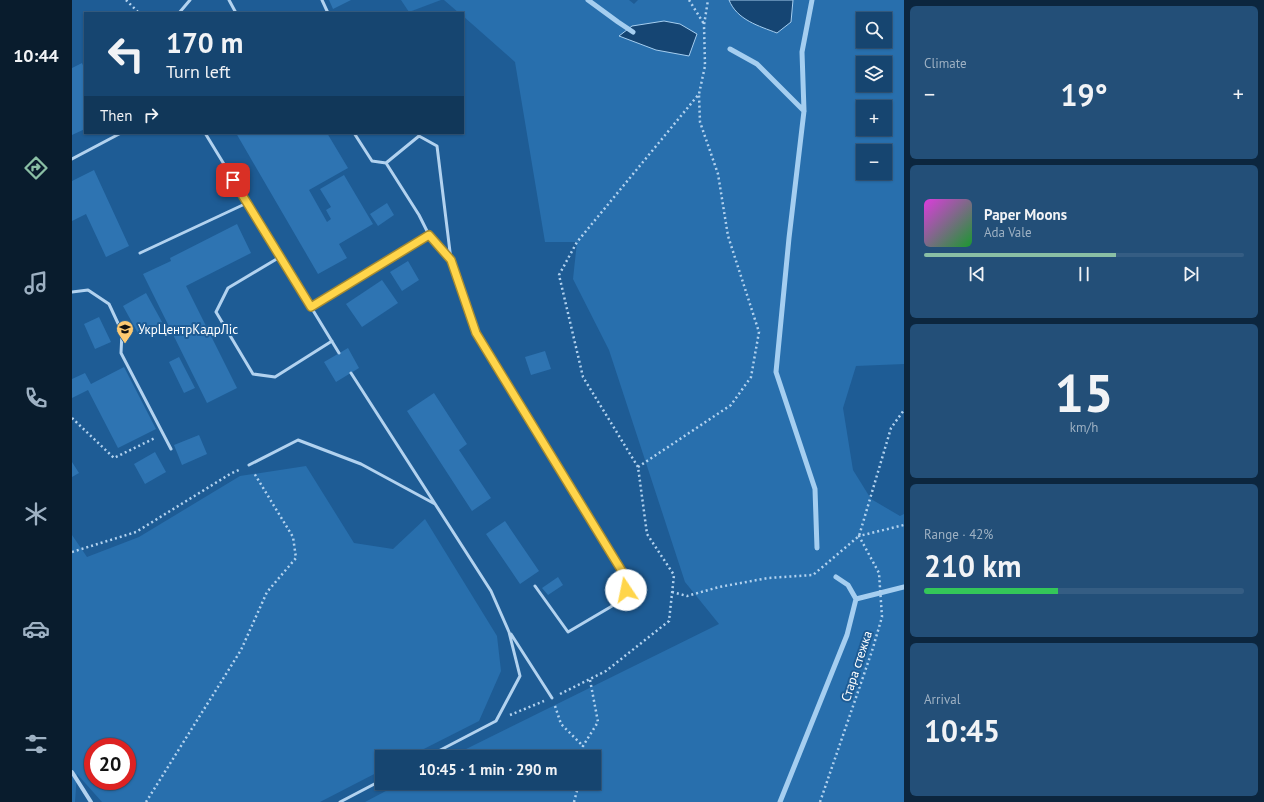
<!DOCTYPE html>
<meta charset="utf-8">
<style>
:root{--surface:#164570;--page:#234f78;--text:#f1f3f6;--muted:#9eb1c3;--line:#355d83;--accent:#8abfa5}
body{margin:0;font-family:"PT Sans",sans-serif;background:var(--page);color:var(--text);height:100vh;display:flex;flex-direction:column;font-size:15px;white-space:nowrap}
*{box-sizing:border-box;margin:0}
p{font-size:13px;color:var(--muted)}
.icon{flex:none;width:22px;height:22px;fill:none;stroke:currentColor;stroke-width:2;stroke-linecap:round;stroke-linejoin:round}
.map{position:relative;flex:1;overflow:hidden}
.details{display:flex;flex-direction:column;gap:6px;padding:6px;background:#0c263e;width:360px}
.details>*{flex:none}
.guide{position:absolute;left:12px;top:12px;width:380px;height:122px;border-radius:0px;box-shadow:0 1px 3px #0004,0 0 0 1px var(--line);background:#164570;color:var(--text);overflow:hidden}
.tools{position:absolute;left:784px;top:12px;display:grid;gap:8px}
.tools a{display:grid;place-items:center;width:36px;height:36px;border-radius:0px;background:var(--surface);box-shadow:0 1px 3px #0004,0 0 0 1px var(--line);font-size:20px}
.speed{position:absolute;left:12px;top:738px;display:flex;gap:8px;font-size:20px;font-weight:700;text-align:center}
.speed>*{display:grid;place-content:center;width:52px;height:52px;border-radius:50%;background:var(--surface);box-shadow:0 1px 3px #0004,0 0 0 1px var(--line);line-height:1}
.speed .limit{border:6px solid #d22;background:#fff;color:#111}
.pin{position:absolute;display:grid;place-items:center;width:34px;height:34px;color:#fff;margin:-17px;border-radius:8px;box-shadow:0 2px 6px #0006}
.me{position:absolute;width:44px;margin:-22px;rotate:349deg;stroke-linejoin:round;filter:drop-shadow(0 0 3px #0008)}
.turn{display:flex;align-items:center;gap:14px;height:84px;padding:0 16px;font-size:18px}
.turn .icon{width:52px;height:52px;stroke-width:2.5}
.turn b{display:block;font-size:28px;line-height:34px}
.then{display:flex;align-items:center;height:38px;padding:0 16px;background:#0003;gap:8px;font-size:15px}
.big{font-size:30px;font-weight:600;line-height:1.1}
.details .tile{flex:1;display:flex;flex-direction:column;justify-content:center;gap:6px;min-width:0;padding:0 14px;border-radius:6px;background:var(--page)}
.details .dial{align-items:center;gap:0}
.dial b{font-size:52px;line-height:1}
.song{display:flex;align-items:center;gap:12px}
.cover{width:48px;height:48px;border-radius:6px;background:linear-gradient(135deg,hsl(300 70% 55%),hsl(130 70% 35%))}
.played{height:4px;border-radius:2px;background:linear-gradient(90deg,var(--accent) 60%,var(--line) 60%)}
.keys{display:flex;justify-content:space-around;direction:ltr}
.heat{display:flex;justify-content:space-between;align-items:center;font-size:22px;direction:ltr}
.charge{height:6px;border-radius:3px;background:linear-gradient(90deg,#34c759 42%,var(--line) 0)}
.trip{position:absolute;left:303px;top:750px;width:226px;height:40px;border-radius:0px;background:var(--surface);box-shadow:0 1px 3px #0004,0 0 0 1px var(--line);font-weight:600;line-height:40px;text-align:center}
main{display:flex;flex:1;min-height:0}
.dock{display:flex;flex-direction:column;width:72px;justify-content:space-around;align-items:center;background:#091c2d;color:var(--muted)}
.dock .icon{width:28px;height:28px}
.dock .current{color:var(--accent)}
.dock b{font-size:18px;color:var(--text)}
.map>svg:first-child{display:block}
.green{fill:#286fad;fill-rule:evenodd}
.water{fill:#154573;stroke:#a5cef0}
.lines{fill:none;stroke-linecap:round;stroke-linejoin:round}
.stream{stroke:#a5cef0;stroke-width:5}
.building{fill:#2e74b2}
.path{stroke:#b2d2ef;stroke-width:2.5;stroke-dasharray:2 3;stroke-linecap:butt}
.lane{stroke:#b2d2ef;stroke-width:3}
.street{stroke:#b2d2ef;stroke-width:4}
.route-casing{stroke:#a68a30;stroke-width:10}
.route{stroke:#ffd54a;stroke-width:7}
.labels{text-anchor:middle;stroke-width:4;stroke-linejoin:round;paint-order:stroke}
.poi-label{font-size:13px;fill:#fff;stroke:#1e5c95;text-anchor:start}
.street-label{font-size:13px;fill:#fff;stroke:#1e5c95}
</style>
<main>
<nav class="dock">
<b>10:44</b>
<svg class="icon current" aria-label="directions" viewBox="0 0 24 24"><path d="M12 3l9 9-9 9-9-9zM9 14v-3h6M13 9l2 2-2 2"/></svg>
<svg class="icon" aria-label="music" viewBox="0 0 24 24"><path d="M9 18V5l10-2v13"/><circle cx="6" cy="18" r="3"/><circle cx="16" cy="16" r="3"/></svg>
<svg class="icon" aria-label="phone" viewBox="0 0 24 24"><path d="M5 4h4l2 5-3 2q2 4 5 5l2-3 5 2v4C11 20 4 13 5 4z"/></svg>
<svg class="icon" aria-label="climate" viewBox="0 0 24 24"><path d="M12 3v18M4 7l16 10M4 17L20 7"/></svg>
<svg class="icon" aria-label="car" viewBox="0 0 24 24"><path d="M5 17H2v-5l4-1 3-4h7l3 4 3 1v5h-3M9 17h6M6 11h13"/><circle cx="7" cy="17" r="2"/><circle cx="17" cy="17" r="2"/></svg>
<svg class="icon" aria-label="filters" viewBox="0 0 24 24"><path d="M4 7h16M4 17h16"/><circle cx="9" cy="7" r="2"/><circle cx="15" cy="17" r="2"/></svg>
</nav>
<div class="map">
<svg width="832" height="802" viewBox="0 0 832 802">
<rect width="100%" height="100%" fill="#1e5c95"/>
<path class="green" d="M329,0H369L337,12Z
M372,0H557L562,4L566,0H832V364L784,366L771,408L781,470L799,499L828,516L832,514V802H293L329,783H522V757H378L647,624L613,582L537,350L501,279L505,242H473L443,62L391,16V13H387ZM791,19H813V41H791ZM791,63H813V85H791ZM791,107H813V129H791ZM791,151H813V173H791Z
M234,466L282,543L321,549L353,519L425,636L429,671L407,721L336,757H310V770L248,802H30L5,774L3,802H0V535L15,557L67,537L168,476ZM21,747H55V781H21Z"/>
<path class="water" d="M657,0H721L719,22L705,33C687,26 665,20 657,0Z
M592,21L608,24L625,34L617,56L584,50L547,36L560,26Z"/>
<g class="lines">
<path class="stream" d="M516,0L546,22L561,32
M740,0L730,52L732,111L717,238L704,372L743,489L745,548
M658,49L685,64L732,111
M784,599L832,587
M708,802L775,635L784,599L776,585L764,577"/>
</g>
<path class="building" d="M257,0H279L261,9Z
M10,63L13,70V129L0,135V68Z
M164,133H255L276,168L237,190L255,222L259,219L254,210L259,207L248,189L272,175L301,224L267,244L275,258L246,274Z
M22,170L57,246L34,257L14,214L0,221V181Z
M315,203L322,215L306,226L298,214Z
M165,224L179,253L114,286L165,388L135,403L71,274L99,261L98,258Z
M336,261L347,280L330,291L318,272Z
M310,280L326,303L290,327L274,304Z
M74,293L90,322L67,335L51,306Z
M27,317L39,342L23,349L12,324Z
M276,348L287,368L264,382L252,362Z
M473,351L479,369L459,375L453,357Z
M107,357L123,388L112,393L97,362Z
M52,367L84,429L46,448L16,390L0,398V379L13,373L19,384Z
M362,393L395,444L387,450L419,498L400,511L335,411Z
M127,435L135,454L110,465L102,445Z
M83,452L94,472L73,484L62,464Z
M0,462L7,473L0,477Z
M433,521L467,571L448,584L414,534Z
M486,577L491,585L476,595L470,588Z"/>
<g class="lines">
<path class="path" d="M54,0L67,13
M617,0L632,24
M0,418L42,458L83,438
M566,467L659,405L679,377L687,332L656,236L646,174L628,122L627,95
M0,552L64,532L158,474L169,469
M600,592L615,596L647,587L696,578L741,575L787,536L819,428L832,410
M488,694L534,671L597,621L602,575L575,534L566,467L511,377L487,275L505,242L627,94L633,66L632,25L636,0
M483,706L489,724L511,746
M438,715L472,701
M510,757L511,746L526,722L518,680
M74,802L169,650L195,592L224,558L221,537L182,473
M502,802L507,783
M748,802L800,651L810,617L807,573L787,536L832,525"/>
<path class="lane" d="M157,0L164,13
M250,0L256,13
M107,13L118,0
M133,133L267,353
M282,133L300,161L314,163L347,215L357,235
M0,159L49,133
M314,163L347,136L365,146L379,260
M68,253L175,203
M208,257L156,288L144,312L181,374L203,377L260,341
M0,292L16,290L37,304L50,332L49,353L99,449
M239,307L357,235L379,260L404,333L556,581L552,599L496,632L463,586
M279,373L419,591L437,632L448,676L424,721L355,757
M177,465L226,440L289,464L363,504
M439,634L480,698
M268,802L310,780"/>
<path class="street" d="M0,772L19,802"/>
</g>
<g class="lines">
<defs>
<path id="route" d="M161,180L239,307L357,235L379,260L404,333L556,581L554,590"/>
</defs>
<use href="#route" class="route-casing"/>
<use href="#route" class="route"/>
</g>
<defs>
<symbol id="university-pin" viewBox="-11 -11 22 30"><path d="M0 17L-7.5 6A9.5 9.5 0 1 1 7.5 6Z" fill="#fdc971" stroke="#1e5c95"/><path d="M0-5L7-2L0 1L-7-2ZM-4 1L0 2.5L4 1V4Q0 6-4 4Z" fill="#111"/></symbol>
</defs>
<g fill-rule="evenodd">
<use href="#university-pin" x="43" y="319" width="20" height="27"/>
</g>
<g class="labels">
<g class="poi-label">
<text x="66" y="334">УкрЦентрКадрЛіс</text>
</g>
<g class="street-label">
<text transform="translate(784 666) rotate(-72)" y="5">Стара стежка</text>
</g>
</g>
</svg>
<div class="tools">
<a><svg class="icon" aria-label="search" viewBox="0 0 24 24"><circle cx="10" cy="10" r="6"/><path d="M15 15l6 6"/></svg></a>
<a><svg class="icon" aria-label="layers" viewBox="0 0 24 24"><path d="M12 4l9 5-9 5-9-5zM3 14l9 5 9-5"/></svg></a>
<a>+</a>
<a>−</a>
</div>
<div class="speed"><div class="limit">20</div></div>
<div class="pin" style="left:161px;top:180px;background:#d93025"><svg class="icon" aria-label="arrive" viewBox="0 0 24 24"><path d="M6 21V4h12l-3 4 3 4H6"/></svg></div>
<svg class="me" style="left:554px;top:590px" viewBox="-20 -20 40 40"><circle r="19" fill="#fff"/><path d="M0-13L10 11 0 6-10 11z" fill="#ffd54a"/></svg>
<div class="trip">10:45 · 1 min · 290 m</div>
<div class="guide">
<div class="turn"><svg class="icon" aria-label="left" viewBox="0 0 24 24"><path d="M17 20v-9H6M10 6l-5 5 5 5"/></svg><div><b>170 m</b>Turn left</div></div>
<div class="then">Then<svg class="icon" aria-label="right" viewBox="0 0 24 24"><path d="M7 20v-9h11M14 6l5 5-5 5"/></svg></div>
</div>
</div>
<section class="details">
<div class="tile"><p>Climate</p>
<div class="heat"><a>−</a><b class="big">19°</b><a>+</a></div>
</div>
<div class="tile">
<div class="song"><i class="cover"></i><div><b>Paper Moons</b><p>Ada Vale</p></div></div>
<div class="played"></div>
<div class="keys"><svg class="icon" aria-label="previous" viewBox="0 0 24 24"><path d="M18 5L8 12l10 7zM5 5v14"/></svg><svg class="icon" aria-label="pause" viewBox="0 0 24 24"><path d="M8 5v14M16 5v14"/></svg><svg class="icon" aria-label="next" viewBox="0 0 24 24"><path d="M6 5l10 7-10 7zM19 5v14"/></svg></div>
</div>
<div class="tile dial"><b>15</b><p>km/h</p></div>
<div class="tile"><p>Range · 42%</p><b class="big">210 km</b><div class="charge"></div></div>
<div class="tile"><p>Arrival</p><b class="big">10:45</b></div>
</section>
</main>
